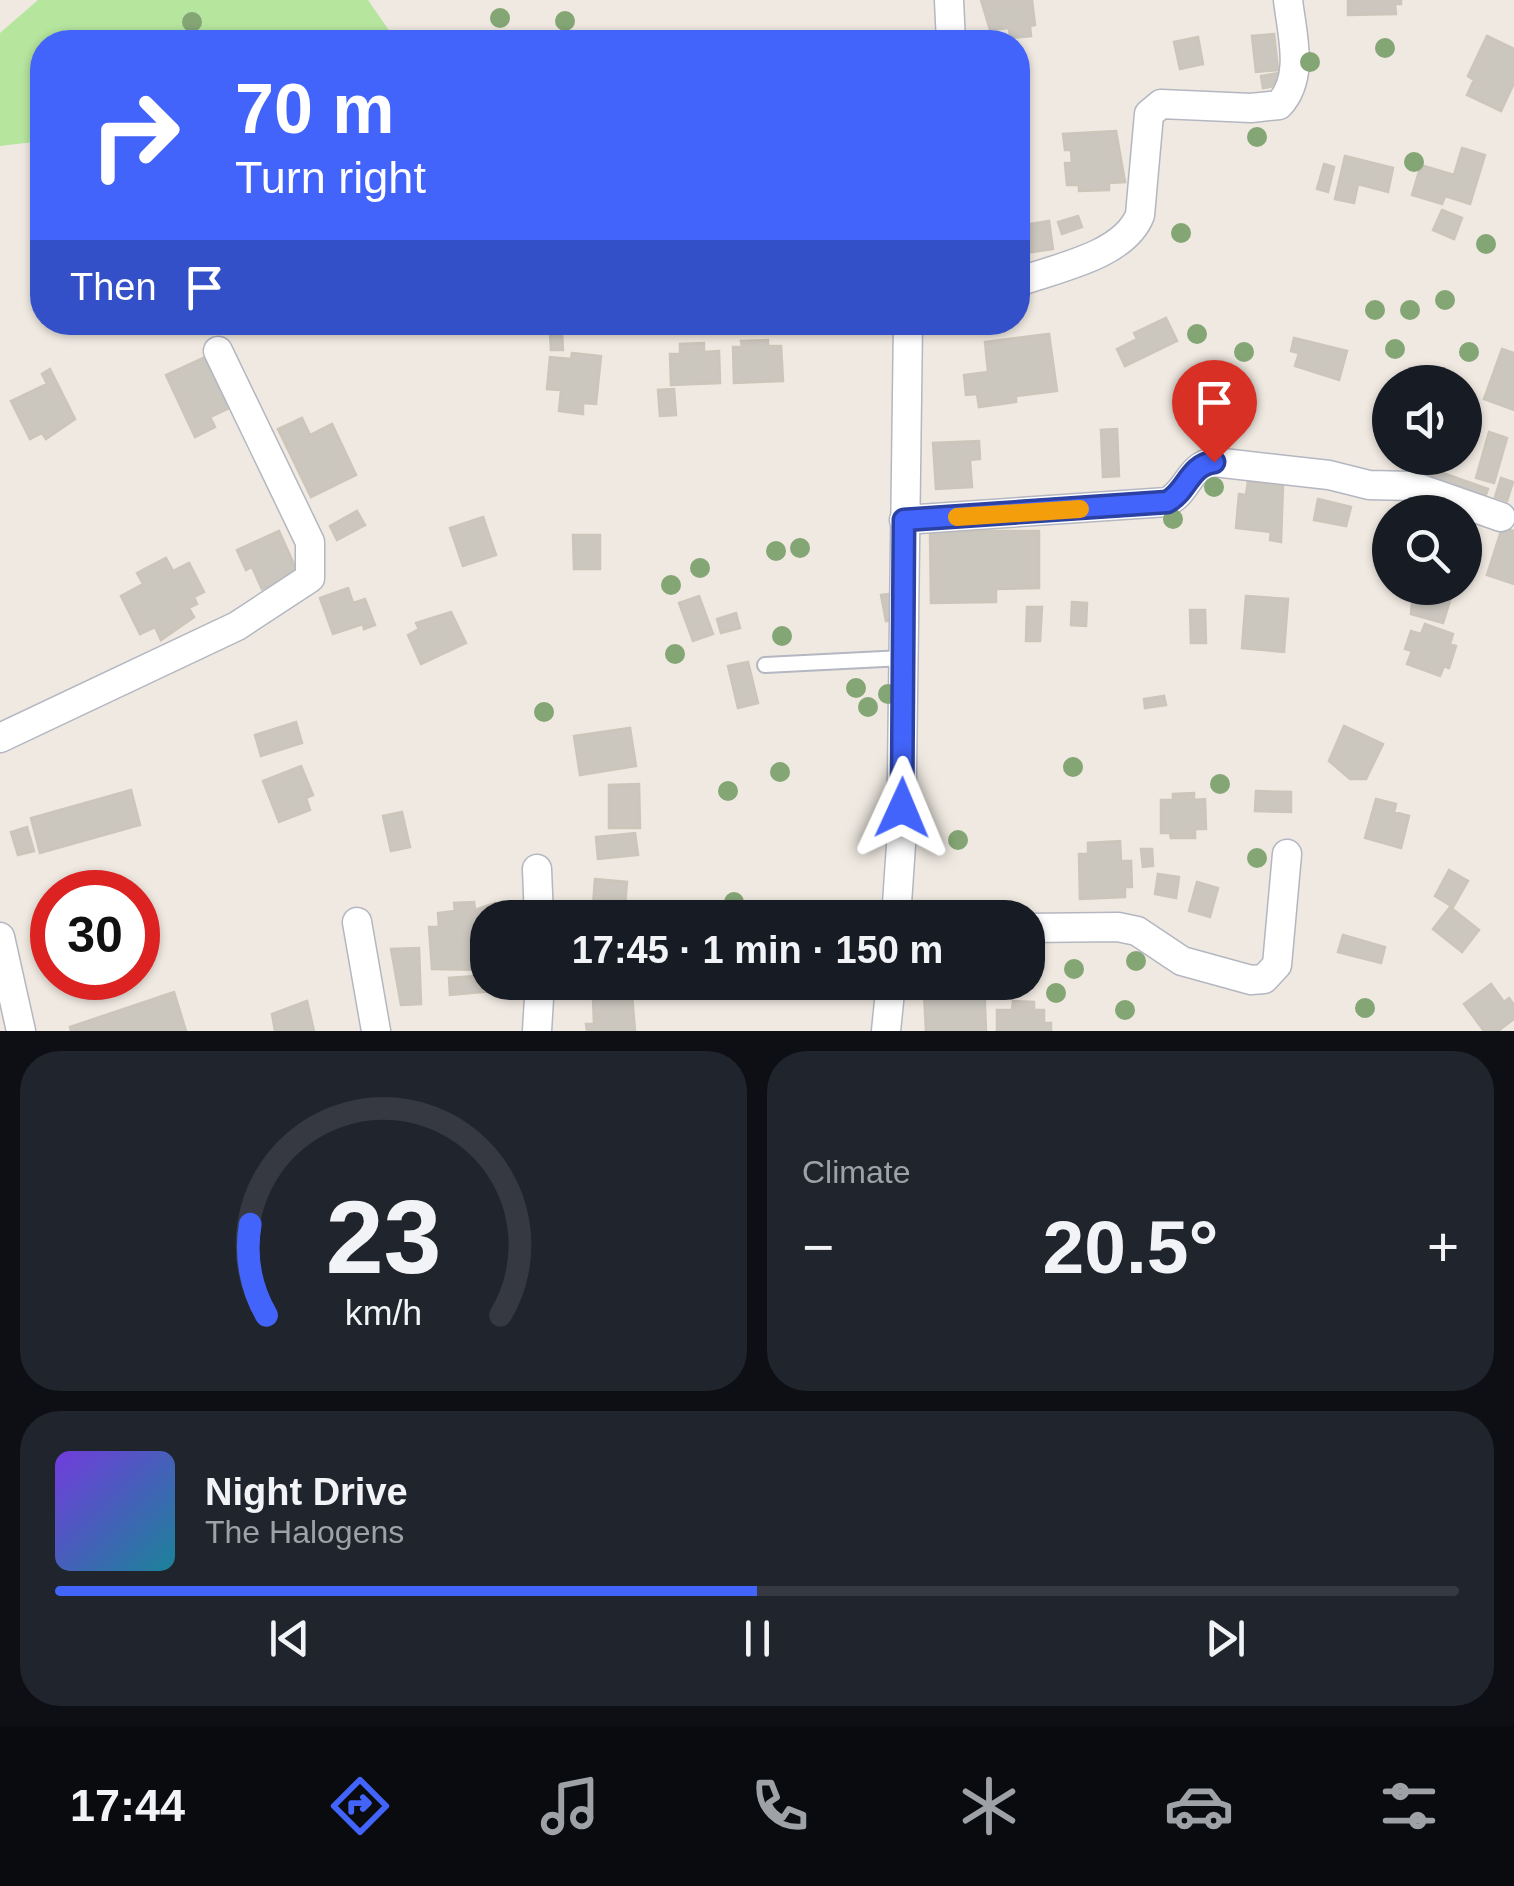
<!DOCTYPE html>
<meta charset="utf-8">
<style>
:root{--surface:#171b24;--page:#20242c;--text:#f1f3f6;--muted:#9ea1a6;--line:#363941;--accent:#4264fb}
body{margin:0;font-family:Helvetica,sans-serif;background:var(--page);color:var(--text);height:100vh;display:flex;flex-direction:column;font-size:38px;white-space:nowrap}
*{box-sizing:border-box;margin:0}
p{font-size:32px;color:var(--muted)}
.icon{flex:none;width:55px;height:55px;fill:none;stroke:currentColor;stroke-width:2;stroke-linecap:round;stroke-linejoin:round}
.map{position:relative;height:1031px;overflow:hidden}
.side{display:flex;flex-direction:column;gap:20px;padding:20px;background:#0d0f14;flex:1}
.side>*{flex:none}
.guide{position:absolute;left:30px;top:30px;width:1000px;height:305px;border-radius:40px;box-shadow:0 2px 8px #0004;background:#4264fb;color:#fff;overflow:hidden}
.tools{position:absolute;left:1372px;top:365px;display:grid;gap:20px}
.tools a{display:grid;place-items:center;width:110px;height:110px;border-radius:50%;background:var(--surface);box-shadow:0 2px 8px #0004;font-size:50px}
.speed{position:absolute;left:30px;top:870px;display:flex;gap:20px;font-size:50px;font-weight:700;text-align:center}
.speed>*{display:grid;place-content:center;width:130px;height:130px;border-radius:50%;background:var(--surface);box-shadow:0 2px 8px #0004;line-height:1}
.speed .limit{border:15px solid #d22;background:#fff;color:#111}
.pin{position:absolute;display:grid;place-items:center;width:85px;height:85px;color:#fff;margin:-102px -42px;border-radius:50% 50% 50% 0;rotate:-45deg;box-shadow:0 0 10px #0007}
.pin .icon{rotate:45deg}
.me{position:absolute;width:110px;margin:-55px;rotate:1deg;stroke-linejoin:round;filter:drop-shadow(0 0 8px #0008)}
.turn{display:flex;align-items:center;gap:35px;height:210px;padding:0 40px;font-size:45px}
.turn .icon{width:130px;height:130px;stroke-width:2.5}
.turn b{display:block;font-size:70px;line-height:85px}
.then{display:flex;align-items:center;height:95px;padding:0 40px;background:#0003;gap:20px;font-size:38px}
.big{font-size:75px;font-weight:700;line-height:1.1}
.side .card{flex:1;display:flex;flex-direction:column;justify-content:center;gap:15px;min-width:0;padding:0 35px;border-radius:40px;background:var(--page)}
.side .dial{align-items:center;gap:0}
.dial svg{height:260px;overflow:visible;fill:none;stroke:var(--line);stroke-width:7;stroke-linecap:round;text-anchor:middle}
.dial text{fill:var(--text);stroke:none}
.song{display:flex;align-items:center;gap:30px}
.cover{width:120px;height:120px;border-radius:15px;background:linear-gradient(135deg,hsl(260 70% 55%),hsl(190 70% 35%))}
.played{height:10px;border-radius:5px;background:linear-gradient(90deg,var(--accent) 50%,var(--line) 50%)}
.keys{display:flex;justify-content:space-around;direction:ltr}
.heat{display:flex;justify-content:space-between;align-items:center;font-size:55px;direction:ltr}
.side .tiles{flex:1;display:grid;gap:20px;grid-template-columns:1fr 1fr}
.card:last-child{grid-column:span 2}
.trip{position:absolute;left:470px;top:900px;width:575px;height:100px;border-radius:40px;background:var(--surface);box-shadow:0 2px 8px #0004;font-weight:700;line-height:100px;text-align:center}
.menu{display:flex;height:160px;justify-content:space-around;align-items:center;background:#090b0e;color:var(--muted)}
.menu .icon{width:70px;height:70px}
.menu .on{color:var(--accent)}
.menu b{font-size:45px;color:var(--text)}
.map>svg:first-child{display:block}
.green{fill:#b6e59e}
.building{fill:#cbc7bf;stroke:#cbc5ba;stroke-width:2.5}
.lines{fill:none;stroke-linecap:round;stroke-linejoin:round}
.lane-casing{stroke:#b4b7c1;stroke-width:18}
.street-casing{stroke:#b4b7c1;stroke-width:31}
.lane{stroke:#fff;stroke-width:14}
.street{stroke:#fff;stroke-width:28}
.tree{fill:#84a574}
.route-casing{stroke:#2b41a3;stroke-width:25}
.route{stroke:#4264fb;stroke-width:18}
.slow{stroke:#f59e0b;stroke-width:18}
</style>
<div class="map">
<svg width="1514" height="1031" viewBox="0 0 1514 1031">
<rect width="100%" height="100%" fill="#efe9e1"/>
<path class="green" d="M38,0H368L397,42H42V141L0,146V33Z"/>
<path class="building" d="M981,0H1032L1035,25L1030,26L1031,36L1010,38L1009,28L990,30Z
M1348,0H1401V4H1395L1396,14L1348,15Z
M1274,34L1278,70L1256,72L1252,36Z
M1487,36L1514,49V83L1501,111L1467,95L1474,80L1468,76Z
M1198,37L1203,64L1180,69L1174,42Z
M1279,73L1281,85L1263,88L1261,76Z
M1116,131L1125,182L1109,183V190L1079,191V185H1067L1065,163H1072L1071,150H1065L1063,134Z
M1462,148L1485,155L1470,204L1445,196L1442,204L1412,195L1421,165L1454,175Z
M1345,156L1393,168L1388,192L1358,184L1354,203L1335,199Z
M1324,164L1334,167L1328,192L1317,189Z
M1442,210L1462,218L1454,239L1433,230Z
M1078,216L1082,227L1062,234L1058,222Z
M1049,221L1053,249L1018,254V226Z
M1166,318L1177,341L1125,366L1117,349L1137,339L1134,333Z
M550,333H562L563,350H551Z
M1049,334L1057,391L1016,396V402L979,407L977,394L966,395L964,375L988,372L985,342Z
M1294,338L1347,351L1339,380L1295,366L1299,353L1291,351Z
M768,340V346H781L783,381L734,383L733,347H742L741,341Z
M704,343V352L719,351L720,383L671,385L670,354H680V344Z
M1502,349L1514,353V410L1484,399Z
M572,353L601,356L596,404L583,403V414L559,411L561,390L547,389L550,357L571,359Z
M212,354L236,405L210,417L215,427L195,437L166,375Z
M50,369L75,419L46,439L42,433L30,439L11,401L47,384L42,374Z
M674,389L676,415L660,416L658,390Z
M302,418L310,435L332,424L356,475L311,497L278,429Z
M1117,429L1119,476L1103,477L1101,430Z
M1489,432L1507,438L1494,483L1476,478Z
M979,441L980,459L970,460L972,487L936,489L933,443Z
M1409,461L1488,489L1484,500L1405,472Z
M1501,478L1513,482L1507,501L1495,497Z
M1248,481L1283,485L1281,542L1270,540L1271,532L1236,528L1239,494L1246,495Z
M1318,499L1351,507L1346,526L1314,520Z
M357,511L365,525L337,540L330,526Z
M483,517L496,555L463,566L450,528Z
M1502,528L1514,531V584L1487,575Z
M279,531L298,573L262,589L252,567L246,570L237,550Z
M930,531H1039V588L996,589V602L931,603Z
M573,535H600V569H574Z
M166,558L173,571L189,563L204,592L194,597L197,604L189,608L194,617L161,640L155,627L140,634L121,596L143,584L137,573Z
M348,588L353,603L365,599L375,625L364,629L363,624L333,634L320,598Z
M1413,588H1454L1443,623L1411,614Z
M896,593L900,619L886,621L881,595Z
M699,596L713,634L693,641L679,603Z
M1246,596L1288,599L1284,652L1242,648Z
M1072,602L1087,603L1086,626L1071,625Z
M1027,607H1042L1040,641H1026Z
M1190,610H1205L1206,643H1191Z
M451,612L466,643L421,664L408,635L419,629L416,623Z
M736,613L740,628L721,633L717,619Z
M1425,624L1453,634L1450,644L1456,646L1449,668L1444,666L1440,676L1407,664L1412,651L1405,649L1411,631L1421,634Z
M748,662L758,703L738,708L728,666Z
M1164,696L1166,705L1145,708L1144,699Z
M296,722L302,743L261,756L255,735Z
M1344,726L1383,744L1366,779H1350L1329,761Z
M630,728L636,766L580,775L574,736Z
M301,766L313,795L306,798L310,810L279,822L263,781Z
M639,784L640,828H609V785Z
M131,790L140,825L40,853L31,818Z
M1256,791L1291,792V812L1255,811Z
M1194,793V800L1205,799L1206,829H1195V838H1171L1170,833H1161V800H1173V794Z
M1376,799L1396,804L1394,812L1409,816L1401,848L1365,838Z
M402,812L410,847L391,851L383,816Z
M27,827L34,851L18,855L11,832Z
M635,833L638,855L598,859L596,837Z
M1120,841L1121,861H1131L1132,887H1125V897L1080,899L1079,854H1088V843Z
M1141,849H1152L1153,866L1143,867Z
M1449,870L1468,881L1453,907L1435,896Z
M1158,874L1179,877L1176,898L1155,894Z
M595,879L627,882L624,918H592Z
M1197,882L1218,888L1210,917L1189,911Z
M474,902L475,910L495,903V908H502V918H488V970L432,969L429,927H439L438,913L455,911L454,903Z
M1450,907L1479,930L1462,952L1433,929Z
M1343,935L1385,947L1381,963L1338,952Z
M419,948L421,1004L401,1005L391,949Z
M488,975L494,991L450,995L449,978Z
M969,982H984L986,1031H926L924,993L969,992Z
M1491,984L1504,1002L1509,998L1514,1005V1019L1498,1031H1484L1464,1004Z
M174,992L186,1031H71L70,1027Z
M632,995L635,1031H587L586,1024H594L593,997Z
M307,1001L314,1031H275L272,1014Z
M1013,1001L1034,1002V1010H1044V1023H1051V1031H997V1010H1012Z"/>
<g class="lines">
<defs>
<path id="lane" d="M765,665L903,658"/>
<path id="street" d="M949,0L951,42
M1018,282C1056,268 1124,256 1140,215L1149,114L1161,104L1251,108L1279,105C1305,77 1292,35 1288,0
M904,520L1167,502C1188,492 1189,465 1214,462L1329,475L1369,485L1412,486L1501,517
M0,738L237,626L310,578V542L218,351
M537,869L539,918
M896,918L901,845L908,322
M357,922L376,1031
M1028,928L1118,927L1137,931L1182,961L1251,980L1264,979L1277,965L1287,854
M0,937L21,1031
M537,1031L540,982
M886,1031L891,982"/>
</defs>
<use href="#lane" class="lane-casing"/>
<use href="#street" class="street-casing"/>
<use href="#lane" class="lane"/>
<use href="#street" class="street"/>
</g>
<g class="tree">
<circle cx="500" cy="18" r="10"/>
<circle cx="565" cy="21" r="10"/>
<circle cx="192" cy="22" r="10"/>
<circle cx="1385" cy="48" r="10"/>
<circle cx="1310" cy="62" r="10"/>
<circle cx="1257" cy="137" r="10"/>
<circle cx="1414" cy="162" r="10"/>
<circle cx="1181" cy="233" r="10"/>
<circle cx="1486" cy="244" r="10"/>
<circle cx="1445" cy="300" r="10"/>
<circle cx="1375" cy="310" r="10"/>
<circle cx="1410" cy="310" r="10"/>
<circle cx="1197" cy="334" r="10"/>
<circle cx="1395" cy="349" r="10"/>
<circle cx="1244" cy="352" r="10"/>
<circle cx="1469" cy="352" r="10"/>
<circle cx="1214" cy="487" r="10"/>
<circle cx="1173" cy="519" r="10"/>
<circle cx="800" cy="548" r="10"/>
<circle cx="776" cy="551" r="10"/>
<circle cx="700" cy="568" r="10"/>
<circle cx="671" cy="585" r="10"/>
<circle cx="782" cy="636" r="10"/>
<circle cx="675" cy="654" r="10"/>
<circle cx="856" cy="688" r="10"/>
<circle cx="888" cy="694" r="10"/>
<circle cx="868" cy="707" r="10"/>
<circle cx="544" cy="712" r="10"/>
<circle cx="1073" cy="767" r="10"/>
<circle cx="780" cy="772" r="10"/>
<circle cx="1220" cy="784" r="10"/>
<circle cx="728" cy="791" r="10"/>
<circle cx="958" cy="840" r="10"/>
<circle cx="1257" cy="858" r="10"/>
<circle cx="734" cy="902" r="10"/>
<circle cx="1136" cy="961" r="10"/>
<circle cx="1074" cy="969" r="10"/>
<circle cx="1056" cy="993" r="10"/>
<circle cx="1365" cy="1008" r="10"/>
<circle cx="1125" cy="1010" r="10"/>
</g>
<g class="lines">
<defs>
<path id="route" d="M902,808L904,520L1167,502C1187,492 1189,465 1214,462"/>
</defs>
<use href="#route" class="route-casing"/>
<use href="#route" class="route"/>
<path class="slow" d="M957,517L1080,509"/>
</g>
</svg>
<div class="tools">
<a><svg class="icon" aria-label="sound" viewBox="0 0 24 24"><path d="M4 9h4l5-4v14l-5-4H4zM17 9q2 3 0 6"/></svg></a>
<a><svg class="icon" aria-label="search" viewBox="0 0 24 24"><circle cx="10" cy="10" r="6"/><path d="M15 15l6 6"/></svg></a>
</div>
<div class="speed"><div class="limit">30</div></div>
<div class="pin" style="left:1214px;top:462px;background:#d93025"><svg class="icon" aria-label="arrive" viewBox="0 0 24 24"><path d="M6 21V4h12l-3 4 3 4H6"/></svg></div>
<svg class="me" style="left:902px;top:808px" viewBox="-20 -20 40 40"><path d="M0-17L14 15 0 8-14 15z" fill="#4264fb" stroke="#fff" stroke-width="4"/></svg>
<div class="trip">17:45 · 1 min · 150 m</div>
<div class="guide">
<div class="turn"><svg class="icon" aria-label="right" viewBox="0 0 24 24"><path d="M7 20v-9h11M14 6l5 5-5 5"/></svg><div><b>70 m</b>Turn right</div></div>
<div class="then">Then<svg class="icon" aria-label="arrive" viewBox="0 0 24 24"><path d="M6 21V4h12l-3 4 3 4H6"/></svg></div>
</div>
</div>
<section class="side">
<div class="tiles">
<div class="card dial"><svg viewBox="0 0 100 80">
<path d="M14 69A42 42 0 1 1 86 69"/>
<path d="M14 69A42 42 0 0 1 9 41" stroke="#4264fb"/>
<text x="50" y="56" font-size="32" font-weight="700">23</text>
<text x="50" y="72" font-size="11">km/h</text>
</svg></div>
<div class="card"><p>Climate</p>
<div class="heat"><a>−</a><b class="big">20.5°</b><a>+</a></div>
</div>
<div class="card">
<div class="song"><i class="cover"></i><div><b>Night Drive</b><p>The Halogens</p></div></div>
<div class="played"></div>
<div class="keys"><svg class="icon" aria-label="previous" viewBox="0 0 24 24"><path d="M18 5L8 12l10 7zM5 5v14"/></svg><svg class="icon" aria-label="pause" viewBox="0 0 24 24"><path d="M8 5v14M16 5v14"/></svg><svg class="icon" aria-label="next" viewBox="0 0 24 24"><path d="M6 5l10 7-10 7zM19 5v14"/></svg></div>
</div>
</div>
</section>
<nav class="menu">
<b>17:44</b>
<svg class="icon on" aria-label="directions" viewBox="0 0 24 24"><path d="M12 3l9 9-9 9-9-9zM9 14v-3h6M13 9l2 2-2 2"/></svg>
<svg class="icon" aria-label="music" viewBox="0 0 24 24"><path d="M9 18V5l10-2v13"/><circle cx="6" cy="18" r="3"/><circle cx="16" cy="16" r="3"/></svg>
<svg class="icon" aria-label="phone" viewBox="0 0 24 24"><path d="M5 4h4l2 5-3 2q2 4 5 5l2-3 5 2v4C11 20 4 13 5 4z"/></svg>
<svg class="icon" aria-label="climate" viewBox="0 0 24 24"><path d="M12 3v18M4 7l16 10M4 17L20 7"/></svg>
<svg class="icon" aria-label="car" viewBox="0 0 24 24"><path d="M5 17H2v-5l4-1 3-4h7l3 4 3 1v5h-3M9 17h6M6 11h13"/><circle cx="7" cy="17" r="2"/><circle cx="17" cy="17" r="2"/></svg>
<svg class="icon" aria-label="filters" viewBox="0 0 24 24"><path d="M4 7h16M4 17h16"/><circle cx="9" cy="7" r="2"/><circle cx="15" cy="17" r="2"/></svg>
</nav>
